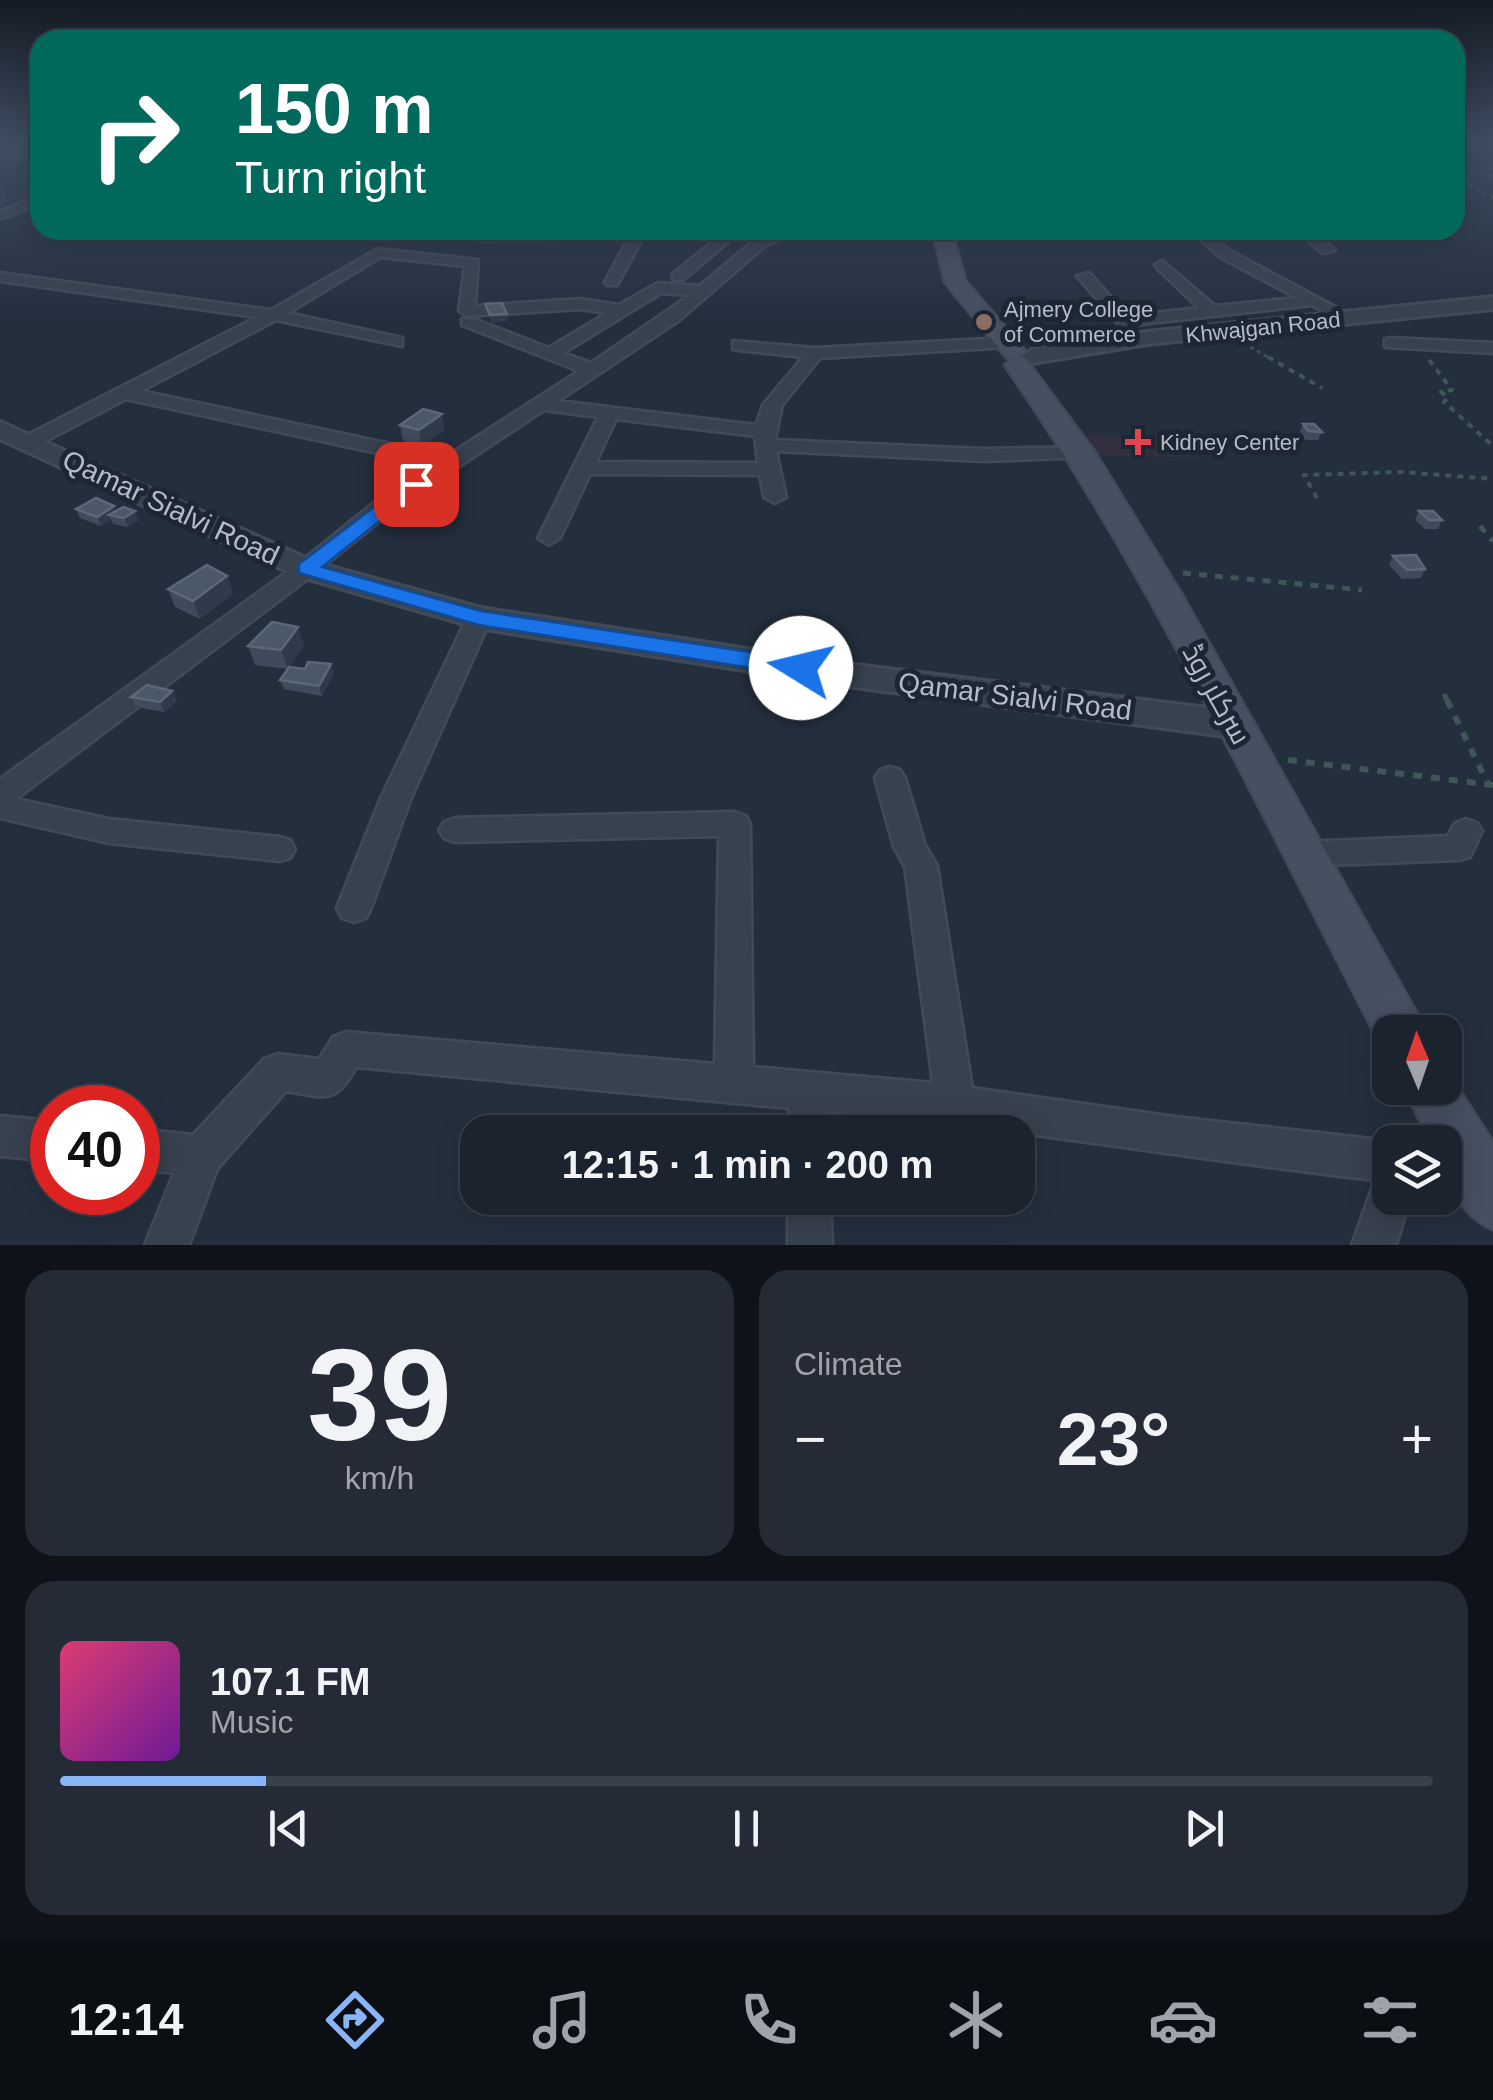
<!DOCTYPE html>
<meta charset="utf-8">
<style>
:root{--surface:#1b232e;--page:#242b36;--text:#f1f3f6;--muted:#a0a4aa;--line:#39404a;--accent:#8ab4f8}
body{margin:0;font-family:Helvetica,Cairo,sans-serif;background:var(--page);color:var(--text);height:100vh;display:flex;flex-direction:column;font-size:38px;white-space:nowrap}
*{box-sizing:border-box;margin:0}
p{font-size:32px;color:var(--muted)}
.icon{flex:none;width:55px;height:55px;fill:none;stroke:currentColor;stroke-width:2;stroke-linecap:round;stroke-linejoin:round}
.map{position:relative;height:1245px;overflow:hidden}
.sheet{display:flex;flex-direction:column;gap:25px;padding:25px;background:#0f1319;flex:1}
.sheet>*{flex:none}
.guide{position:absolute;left:30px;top:30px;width:1435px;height:210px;border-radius:30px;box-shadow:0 5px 25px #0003,0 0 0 2px var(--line);background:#00695c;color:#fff;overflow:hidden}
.needle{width:65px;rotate:358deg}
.buttons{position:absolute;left:1372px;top:1015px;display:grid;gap:20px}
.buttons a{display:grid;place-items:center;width:90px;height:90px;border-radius:20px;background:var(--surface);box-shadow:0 5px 25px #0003,0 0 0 2px var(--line);font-size:50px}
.speed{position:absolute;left:30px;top:1085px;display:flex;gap:20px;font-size:50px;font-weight:700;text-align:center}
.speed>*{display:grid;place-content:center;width:130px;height:130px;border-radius:50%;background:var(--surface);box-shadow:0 5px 25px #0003,0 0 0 2px var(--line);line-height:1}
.speed .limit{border:15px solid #d22;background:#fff;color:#111}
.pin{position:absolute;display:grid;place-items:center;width:85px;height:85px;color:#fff;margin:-42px;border-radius:20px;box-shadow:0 5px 15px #0006}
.me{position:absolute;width:110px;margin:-55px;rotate:279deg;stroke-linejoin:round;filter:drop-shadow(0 0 8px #0008)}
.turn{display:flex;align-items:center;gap:35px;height:210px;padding:0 40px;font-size:45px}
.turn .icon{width:130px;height:130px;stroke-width:2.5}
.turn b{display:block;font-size:70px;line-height:85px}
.big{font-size:75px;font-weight:800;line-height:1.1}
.sheet .tile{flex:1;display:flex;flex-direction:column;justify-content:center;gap:15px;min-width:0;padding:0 35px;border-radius:30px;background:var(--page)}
.sheet .dial{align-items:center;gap:0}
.dial b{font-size:130px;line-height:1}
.song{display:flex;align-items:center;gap:30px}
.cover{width:120px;height:120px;border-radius:15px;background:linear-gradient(135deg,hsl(340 70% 55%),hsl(280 70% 35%))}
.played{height:10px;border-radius:5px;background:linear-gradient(90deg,var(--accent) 15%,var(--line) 15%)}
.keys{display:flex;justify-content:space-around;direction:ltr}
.heat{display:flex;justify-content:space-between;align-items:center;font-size:55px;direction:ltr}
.sheet .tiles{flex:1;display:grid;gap:25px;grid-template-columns:1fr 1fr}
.tile:last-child{grid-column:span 2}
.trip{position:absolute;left:460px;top:1115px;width:575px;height:100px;border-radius:30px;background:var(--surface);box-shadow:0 5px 25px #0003,0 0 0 2px var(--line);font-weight:800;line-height:100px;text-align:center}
.tab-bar{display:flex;height:160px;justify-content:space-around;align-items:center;background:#0b0e12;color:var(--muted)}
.tab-bar .icon{width:70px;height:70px}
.tab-bar .active{color:var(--accent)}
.tab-bar b{font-size:45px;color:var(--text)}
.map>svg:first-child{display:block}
.medical{fill:#32303f}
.green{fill:#263c3f}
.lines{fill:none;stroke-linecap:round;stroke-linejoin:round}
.minor-casing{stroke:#414a57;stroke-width:5}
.tertiary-casing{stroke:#414a57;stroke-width:6}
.secondary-casing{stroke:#414a57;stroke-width:5}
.path-far3{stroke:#3f5557;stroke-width:2.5;stroke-dasharray:4 4;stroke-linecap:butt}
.path-far2{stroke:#3f5557;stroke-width:4;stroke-dasharray:6 6;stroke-linecap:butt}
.path-far1{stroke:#3f5557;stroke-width:5;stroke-dasharray:8 8;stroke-linecap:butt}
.path{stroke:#3f5557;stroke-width:6;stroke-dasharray:9 9;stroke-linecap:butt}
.minor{fill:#38414e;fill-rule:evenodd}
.tertiary{fill:#38414e;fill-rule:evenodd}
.secondary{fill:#465061;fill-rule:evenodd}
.wall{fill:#3f4b5c}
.shaded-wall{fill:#2f3b4b}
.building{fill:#4b5868;stroke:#5c6777;stroke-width:2.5}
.route{fill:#1a73e8;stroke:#114b97;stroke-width:2.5}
.education-dot{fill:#8d6e63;stroke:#1d2633;stroke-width:4}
.health-dot{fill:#e0444e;stroke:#1d2633;stroke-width:4}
.labels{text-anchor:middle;stroke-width:10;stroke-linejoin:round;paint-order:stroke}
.far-poi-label{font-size:22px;fill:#b4bcc9;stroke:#1d2633;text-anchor:start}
.far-street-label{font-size:22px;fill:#b4bcc9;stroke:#1d2633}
.street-label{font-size:28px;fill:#b4bcc9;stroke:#1d2633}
</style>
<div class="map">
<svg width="1493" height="1245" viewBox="0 0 1493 1245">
<rect width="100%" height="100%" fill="#242f3e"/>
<path class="medical" d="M1085,434L1184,436L1198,458L1095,455Z"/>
<path class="green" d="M268,230H562L557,246L261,235Z"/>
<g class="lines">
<defs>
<path id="minor" d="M0,152L40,154V160L0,158Z
M40,196V204L0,219V211Z
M633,230H647L617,285H607L605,282Z
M727,230H742L683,280H673V274Z
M785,230H806L766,245L678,321L558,401L756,425L763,405L803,357L739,350L733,349V341L815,348L1005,338L1013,343L1011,347L820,358L782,405L775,440L984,449L1081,447L1088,449V457L984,461L776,451L786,497L775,503L764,497L760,475L590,474L560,538L549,545L538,538L598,417L544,410L392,511L314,574L16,799L109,819L279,837L290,840L295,849L290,858L279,861L109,843L0,818V779L298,564L376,501L433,465L126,399L36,446H22V438L257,317L0,281V273L271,310L378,249L478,260L475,306L580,299L619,305L658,283L700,286L756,239ZM380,257L465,266L459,311L467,316L580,309L607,313L549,348L474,319H462V325L579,371L447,456L141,391L276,320L402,346V338L288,313ZM661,293L690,295L591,363L563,353ZM616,419L755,436L758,463L596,462Z
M1188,230H1203L1232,252L1356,318L1342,321L1312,305L1124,326L1118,324L1077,276L1089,273L1128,316L1199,308L1157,268L1155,265L1162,261L1215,306L1297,298L1222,258Z
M1294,230H1310L1335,250L1323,253Z
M1391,338L1493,343V353L1385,347V339Z
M479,610L491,618L411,798L371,908L366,918L354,922L342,918L337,908L381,798L467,618Z
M890,767L900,770L905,778L925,845L937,866L972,1088L1175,1117L1390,1141L1395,1142H1390V1198H1410L1396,1245H1352L1375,1180C1192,1159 1011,1128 829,1111V1132H789V1108L356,1067C335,1106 325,1097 286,1091L217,1169L189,1245H145L174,1173L138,1169V1129L193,1135L264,1059L278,1054L319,1059L333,1037L346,1032L715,1064L719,836L455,842L444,838L439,830L444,822L455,818L735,812L746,816L750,824L753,1067L933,1083L905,867L894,847L875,778L880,770Z
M1466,819L1477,823L1482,831L1470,857L1459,860L1304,866L1293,863L1288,854L1293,845L1304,842L1448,836L1455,823Z
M0,1116L52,1121V1161L0,1156Z
M788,1198H830L832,1245H788Z"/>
<path id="tertiary" d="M1493,297V309L1147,344L1033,363L1022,356L1033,349L1147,332Z
M0,422L317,563L481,608L839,663L1232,711L1245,715L1250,724L1245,733L1232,737L839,685L479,628L295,575L0,439Z"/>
<path id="secondary" d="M933,230H951L965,281L1022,347L1026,352L1018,358L1026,360L1095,453L1180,592L1427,1032H1390V1052L1383,1049C1263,818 1153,579 1005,365L1013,359L1006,357L945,282Z
M1445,1068L1493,1143V1229C1460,1216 1445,1178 1445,1142H1431L1404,1088H1445Z"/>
</defs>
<use href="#minor" class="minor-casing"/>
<use href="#tertiary" class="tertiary-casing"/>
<use href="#secondary" class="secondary-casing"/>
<path class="path-far3" d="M1455,173L1493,176
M1455,178L1493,198
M1250,347L1273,360"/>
<path class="path-far2" d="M1268,357L1322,388
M1429,360L1452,390L1441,392L1448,397L1444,402L1493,446
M1317,498L1304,475L1403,472L1493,479"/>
<path class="path-far1" d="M1480,526L1493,541
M1183,573L1362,590
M1444,694L1448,702"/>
<path class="path" d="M1447,700L1488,784
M1288,760L1493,785"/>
<use href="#minor" class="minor"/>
<use href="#tertiary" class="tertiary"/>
<use href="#secondary" class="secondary"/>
</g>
<path class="wall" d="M1303,424L1322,432L1318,440H1305L1300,432Z
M400,425L445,430L422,446L403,441Z
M76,509L116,511L139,520L128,527L113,524L111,519L101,526L80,518Z
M1419,511L1442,520L1438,529H1425L1415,520Z
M1393,556L1425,569L1421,578L1402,579L1389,565Z
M227,576L233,594L200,619L175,607L168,589Z
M304,645L288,669L255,665L248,646Z
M305,669L334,674L322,696L284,689L280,680Z
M172,691L177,701L164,712L136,707L131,697Z"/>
<path class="shaded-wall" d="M2,184L9,202L0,206V185Z
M507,314L508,321L491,323L490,315Z
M442,414L445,430L422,446L419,430Z
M114,506L118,515H109L111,519L101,526L97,517Z
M135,511L139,520L128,527L124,518Z
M227,576L233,594L200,619L193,601Z
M298,627L304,645L288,669L281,650Z
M331,664L334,674L322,696L319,686Z
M172,691L177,701L164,712L160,702Z"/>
<path class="building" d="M502,303L507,314L490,315L485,304Z
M423,409L442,414L419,430L400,425Z
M1303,424H1314L1322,432L1308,431Z
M96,498L114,506L97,517L76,509Z
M123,507L135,511L124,518L109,515Z
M1419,511H1433L1442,520H1429Z
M1416,555L1425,569L1407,570L1393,556Z
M207,565L227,576L193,601L168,589Z
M272,622L298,627L281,650L248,646Z
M308,662L331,664L319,686L280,680L289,667L305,669Z
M147,685L172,691L160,702L131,697Z"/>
<linearGradient id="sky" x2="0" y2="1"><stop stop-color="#141a22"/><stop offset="0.45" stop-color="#3f4d63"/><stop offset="1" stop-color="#3f4d63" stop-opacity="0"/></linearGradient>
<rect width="1493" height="317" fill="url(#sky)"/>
<path class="route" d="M410,480L426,484L322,567L481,611L801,660L813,668L801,676L479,625L299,573V564Z"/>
<circle class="education-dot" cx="984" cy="322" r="10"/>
<path class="health-dot" d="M1133 427h10v10h10v10h-10v10h-10v-10h-10v-10h10z"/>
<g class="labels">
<g class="far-poi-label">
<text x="1004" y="317">Ajmery College<tspan x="1004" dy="25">of Commerce</tspan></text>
<text x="1160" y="450">Kidney Center</text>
</g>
<g class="far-street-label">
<text transform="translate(1263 327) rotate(-6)" y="8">Khwajgan Road</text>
</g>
<g class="street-label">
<text transform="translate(171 507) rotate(25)" y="10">Qamar Sialvi Road</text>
<text transform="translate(1217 694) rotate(61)" y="10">سرکلر روڈ</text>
<text transform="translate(1015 696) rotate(7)" y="10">Qamar Sialvi Road</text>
</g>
</g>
</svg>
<div class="buttons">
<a><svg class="needle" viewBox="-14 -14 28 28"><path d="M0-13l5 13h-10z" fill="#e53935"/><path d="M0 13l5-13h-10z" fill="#a0a4aa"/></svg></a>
<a><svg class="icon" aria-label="layers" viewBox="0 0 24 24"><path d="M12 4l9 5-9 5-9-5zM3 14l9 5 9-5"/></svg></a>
</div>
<div class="speed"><div class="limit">40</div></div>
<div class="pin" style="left:416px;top:484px;background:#d93025"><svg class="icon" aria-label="arrive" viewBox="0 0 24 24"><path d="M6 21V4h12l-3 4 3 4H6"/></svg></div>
<svg class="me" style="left:801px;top:668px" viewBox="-20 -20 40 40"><circle r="19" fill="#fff"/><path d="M0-13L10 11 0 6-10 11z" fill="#1a73e8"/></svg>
<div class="trip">12:15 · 1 min · 200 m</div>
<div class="guide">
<div class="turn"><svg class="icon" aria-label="right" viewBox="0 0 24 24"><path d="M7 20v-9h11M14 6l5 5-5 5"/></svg><div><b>150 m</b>Turn right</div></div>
</div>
</div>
<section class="sheet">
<div class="tiles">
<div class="tile dial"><b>39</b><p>km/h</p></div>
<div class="tile"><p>Climate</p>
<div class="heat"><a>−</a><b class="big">23°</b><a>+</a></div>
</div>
<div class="tile">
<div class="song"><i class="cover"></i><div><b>107.1 FM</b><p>Music</p></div></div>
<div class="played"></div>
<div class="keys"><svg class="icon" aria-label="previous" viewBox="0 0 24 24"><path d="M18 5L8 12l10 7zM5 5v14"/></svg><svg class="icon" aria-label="pause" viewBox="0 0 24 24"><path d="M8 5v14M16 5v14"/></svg><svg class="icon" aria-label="next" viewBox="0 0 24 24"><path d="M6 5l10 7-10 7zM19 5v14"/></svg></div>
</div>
</div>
</section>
<nav class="tab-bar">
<b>12:14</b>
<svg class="icon active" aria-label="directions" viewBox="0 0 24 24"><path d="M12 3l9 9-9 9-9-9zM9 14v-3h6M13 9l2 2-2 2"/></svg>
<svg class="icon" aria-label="music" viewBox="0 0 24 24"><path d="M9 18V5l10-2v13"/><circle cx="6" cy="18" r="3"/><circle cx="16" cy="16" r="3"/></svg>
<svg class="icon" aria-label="phone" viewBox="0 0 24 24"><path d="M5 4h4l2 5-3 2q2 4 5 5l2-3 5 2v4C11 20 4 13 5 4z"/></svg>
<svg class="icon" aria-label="climate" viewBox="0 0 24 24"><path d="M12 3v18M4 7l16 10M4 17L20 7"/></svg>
<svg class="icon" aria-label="car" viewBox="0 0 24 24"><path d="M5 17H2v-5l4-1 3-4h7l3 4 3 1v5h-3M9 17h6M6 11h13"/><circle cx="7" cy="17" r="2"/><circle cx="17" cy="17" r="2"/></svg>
<svg class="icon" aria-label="filters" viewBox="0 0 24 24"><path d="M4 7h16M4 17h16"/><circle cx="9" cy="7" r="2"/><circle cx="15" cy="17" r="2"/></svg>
</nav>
